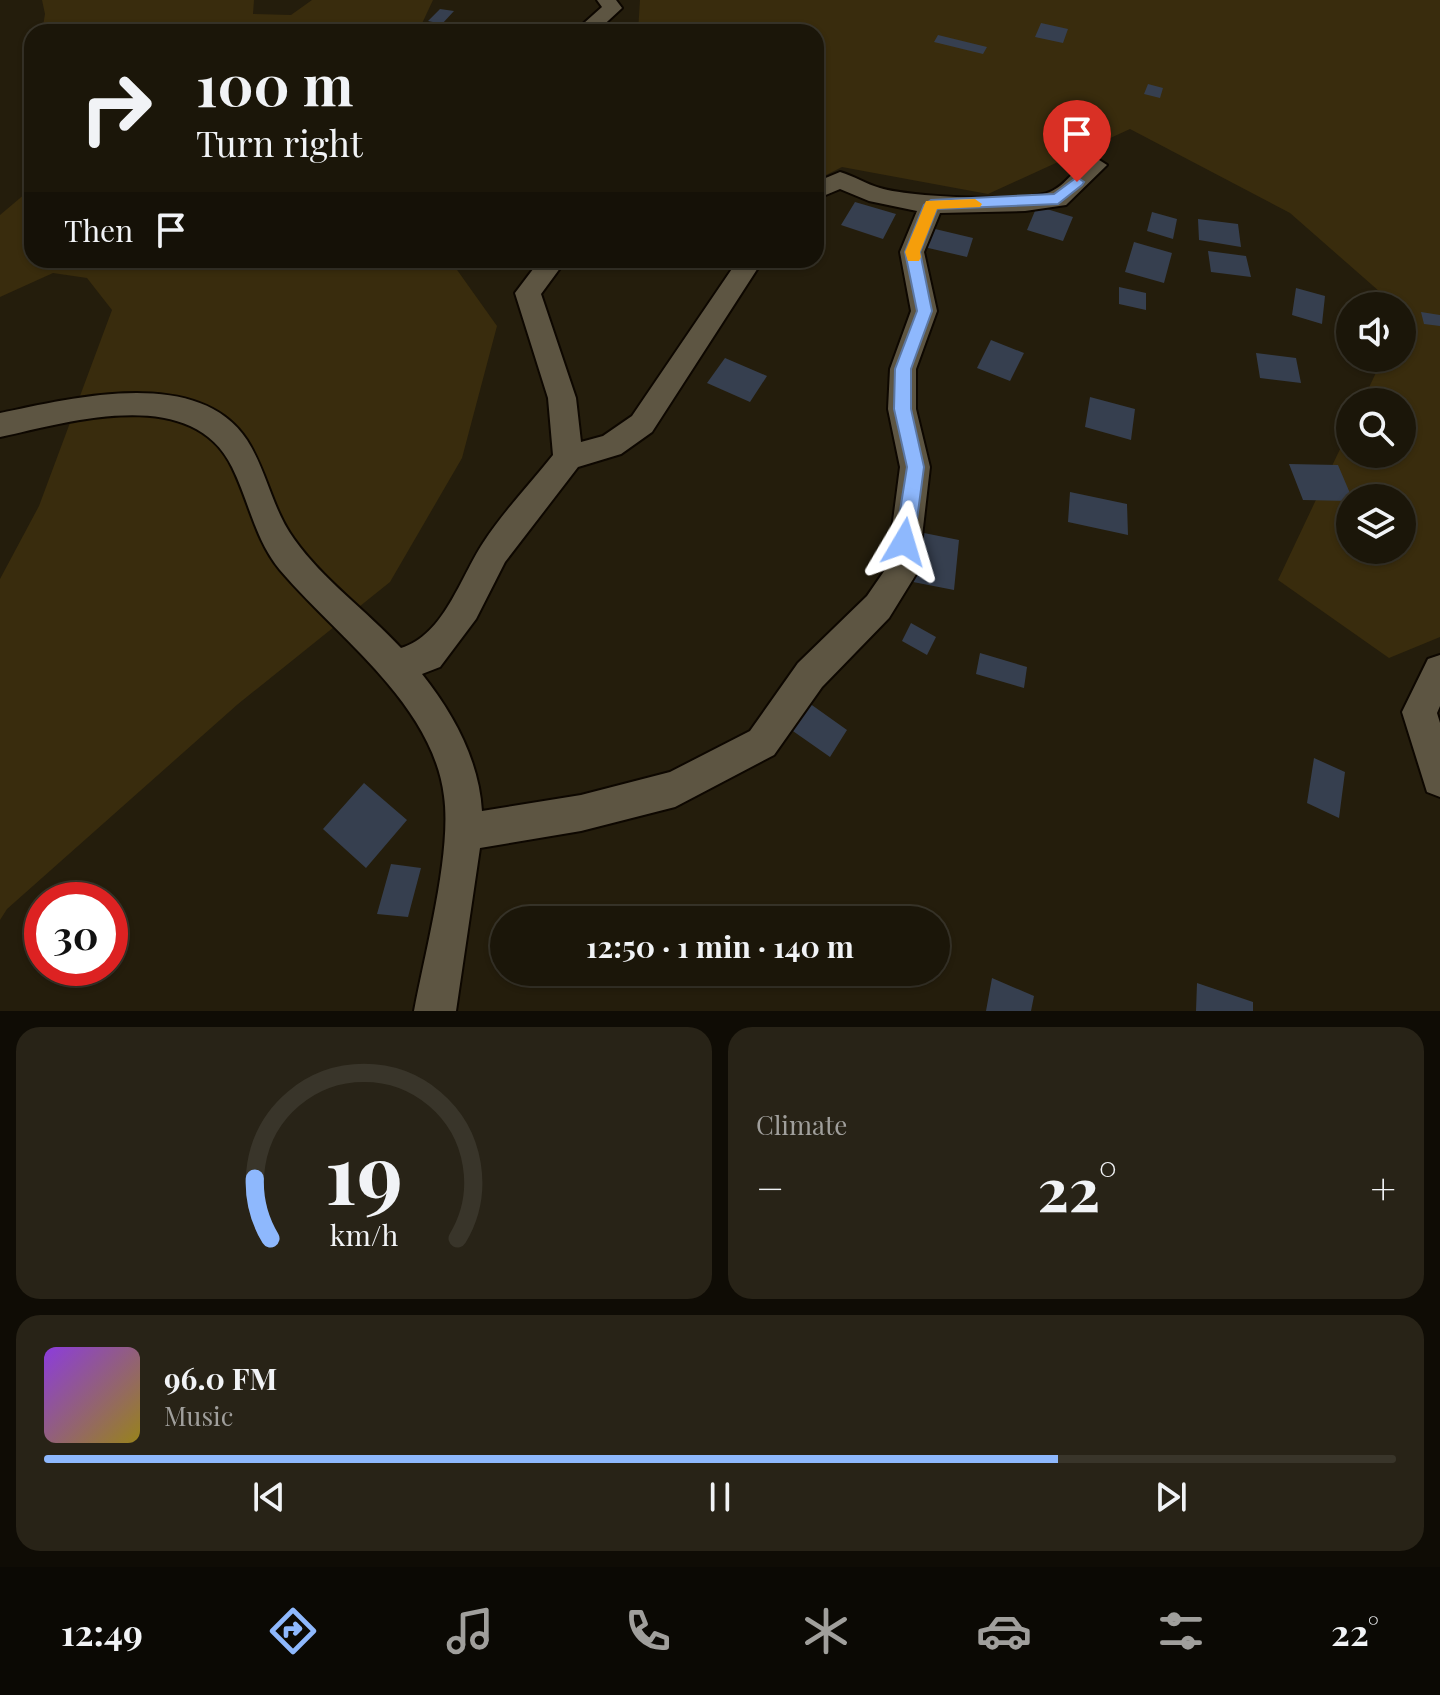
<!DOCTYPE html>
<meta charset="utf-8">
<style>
:root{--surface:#1b1609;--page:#282317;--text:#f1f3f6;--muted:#a09f9c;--line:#39352a;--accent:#8eb8fd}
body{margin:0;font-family:"Playfair Display",serif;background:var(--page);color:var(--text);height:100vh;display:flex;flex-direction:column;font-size:30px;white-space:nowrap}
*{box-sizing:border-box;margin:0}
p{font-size:26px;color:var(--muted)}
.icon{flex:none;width:44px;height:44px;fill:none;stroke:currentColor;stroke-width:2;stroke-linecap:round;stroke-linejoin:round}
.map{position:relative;height:1011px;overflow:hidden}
.drawer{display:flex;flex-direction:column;gap:16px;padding:16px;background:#0f0c05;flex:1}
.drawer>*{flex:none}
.top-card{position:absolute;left:24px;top:24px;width:800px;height:244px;border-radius:24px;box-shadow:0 2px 6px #0004,0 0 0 2px var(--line);background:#1b1609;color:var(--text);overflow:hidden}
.controls{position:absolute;left:1336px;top:292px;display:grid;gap:16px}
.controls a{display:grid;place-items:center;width:80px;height:80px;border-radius:50%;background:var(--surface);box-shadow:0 2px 6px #0004,0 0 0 2px var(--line);font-size:40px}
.speed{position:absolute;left:24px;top:882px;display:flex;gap:16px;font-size:40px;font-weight:700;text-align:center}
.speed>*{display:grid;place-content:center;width:104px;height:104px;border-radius:50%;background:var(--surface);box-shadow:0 2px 6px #0004,0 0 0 2px var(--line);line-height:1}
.speed .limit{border:12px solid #d22;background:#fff;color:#111}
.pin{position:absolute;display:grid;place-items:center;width:68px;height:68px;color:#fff;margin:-82px -34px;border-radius:50% 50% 50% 0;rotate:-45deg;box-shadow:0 0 8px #0007}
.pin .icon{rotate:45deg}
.me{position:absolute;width:88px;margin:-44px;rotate:7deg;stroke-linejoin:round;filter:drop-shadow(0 0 6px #0008)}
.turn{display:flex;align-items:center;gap:28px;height:168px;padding:0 40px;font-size:36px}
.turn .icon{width:104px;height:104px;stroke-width:2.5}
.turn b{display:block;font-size:56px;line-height:68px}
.then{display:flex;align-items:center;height:76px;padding:0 40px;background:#0003;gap:16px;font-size:30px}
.big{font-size:60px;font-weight:700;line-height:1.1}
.drawer .card{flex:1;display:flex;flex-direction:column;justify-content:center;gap:12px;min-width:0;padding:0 28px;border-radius:24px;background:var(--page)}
.drawer .dial{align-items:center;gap:0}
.dial svg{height:208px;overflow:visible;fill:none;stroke:var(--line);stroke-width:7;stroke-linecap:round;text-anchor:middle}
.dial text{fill:var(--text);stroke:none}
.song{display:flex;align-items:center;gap:24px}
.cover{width:96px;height:96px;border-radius:12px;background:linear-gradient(135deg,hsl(270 70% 55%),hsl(50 70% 35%))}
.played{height:8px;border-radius:4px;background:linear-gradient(90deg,var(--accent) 75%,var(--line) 75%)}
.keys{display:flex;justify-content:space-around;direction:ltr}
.heat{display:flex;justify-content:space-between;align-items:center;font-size:44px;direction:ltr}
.drawer .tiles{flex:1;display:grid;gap:16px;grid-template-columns:1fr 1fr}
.card:last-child{grid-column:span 2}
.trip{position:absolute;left:490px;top:906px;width:460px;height:80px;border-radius:40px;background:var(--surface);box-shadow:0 2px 6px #0004,0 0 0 2px var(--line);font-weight:700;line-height:80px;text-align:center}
.dock{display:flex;height:128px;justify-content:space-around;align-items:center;background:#0b0904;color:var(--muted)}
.dock .icon{width:56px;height:56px}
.dock .current{color:var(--accent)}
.dock b{font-size:36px;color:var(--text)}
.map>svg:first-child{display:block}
.green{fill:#392c0d;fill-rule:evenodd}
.building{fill:#363f4f}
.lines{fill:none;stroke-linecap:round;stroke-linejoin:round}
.minor-casing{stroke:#0d0700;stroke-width:4}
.minor{fill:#5d5542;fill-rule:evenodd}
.route{fill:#8eb8fd;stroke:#5c78a4;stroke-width:2}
.slow{fill:#f59e0b}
</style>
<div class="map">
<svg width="1440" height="1011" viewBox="0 0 1440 1011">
<rect width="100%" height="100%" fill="#241d0c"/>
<path class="green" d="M42,0H254L253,14L291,15L312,0H433L418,32H42L45,14Z
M640,0H1440V637L1389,658L1278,580L1350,428V454H1402V402H1362L1383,358H1402V306H1396L1290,213L1130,129L988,194L842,167L816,180V32H638ZM1350,498H1402V550H1350Z
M32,188V260H450L497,326L462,458L390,582L238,704L7,909L0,920V579L39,506L112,310L87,278L53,273L0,297V215Z"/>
<path class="building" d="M440,9L454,11L442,24L428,21Z
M1041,23L1068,29L1063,43L1035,37Z
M938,35L987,47L983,54L934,42Z
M1148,84L1163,88L1160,98L1144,94Z
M855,202L896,214L883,239L841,225Z
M1037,206L1073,217L1063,241L1027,230Z
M1152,212L1177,219L1173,239L1147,231Z
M1198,219L1238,224L1241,247L1199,240Z
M931,228L973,238L967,257L924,247Z
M1134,242L1172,253L1164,283L1125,272Z
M1208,251L1246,256L1251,277L1211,272Z
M1119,287L1146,293V310L1119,304Z
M1296,288L1325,296L1322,324L1292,315Z
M1421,312L1440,315V326L1424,324Z
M991,340L1024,353L1010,381L977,368Z
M1256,353L1296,358L1301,383L1260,378Z
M725,358L767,376L750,402L707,383Z
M1090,397L1135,409L1131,440L1085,427Z
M1289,464L1338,465L1352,498L1350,501L1303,500Z
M1070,492L1127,504L1128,535L1068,522Z
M914,531L959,540L954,590L908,581Z
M911,623L936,637L927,655L902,641Z
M980,653L1027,667L1024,688L976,674Z
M809,703L847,730L830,757L790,729Z
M1314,758L1345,772L1339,818L1307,803Z
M364,783L407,820L366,868L323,829Z
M391,864L421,868L408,917L377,914Z
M992,978L1034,996L1031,1011H986Z
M1197,983L1253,1002V1011H1196Z"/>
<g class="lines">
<defs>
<path id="minor" d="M597,0H616L622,8L596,32H574L602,7Z
M1096,158L1107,165L1066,205L1025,211L940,213L924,252L937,311L916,369V409L930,467L918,571L889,618L822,687L774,755L675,807L581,831L480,848L456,1011H414C425,952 452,852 444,796C439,754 415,716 388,684C355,644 314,610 280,570C255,540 249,501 232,467C192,384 69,422 0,437V413C70,399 198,365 247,440C267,471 272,509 294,539C323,580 367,611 401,648C444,635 460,578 483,543C503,512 530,484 553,455L548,398L515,293L540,260H566L541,294L576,398L581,442L603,436L632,416L738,260H763L652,432L621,454L578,467L505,562L476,619L440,667L422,674C453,713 479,760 482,811L581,795L670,772L750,731L798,663L867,596L887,567L900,467L888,409L890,369L911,311L900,252L917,211L869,201L840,189L816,199V182L840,172C854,176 866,184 880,188C907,197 1029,203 1052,191C1069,183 1077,163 1096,158Z
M1440,655V706L1437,713L1440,723V797L1427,792L1402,712L1428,659Z"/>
</defs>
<use href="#minor" class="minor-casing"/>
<use href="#minor" class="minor"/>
</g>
<path class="route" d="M1077,177L1084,182L1082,185L1058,204L937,209L920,252L932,311L911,369V409L924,467L914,542L911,548H898L895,542L907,467L894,409L895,369L917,311L905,252L924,205L931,200L1054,194Z"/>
<path class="slow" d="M975,199L982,204L980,207L937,209L920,252L921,257L919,261H908L905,252L926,201Z"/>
</svg>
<div class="controls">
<a><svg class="icon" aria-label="sound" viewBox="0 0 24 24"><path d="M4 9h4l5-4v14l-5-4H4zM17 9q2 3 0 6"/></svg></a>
<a><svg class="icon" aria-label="search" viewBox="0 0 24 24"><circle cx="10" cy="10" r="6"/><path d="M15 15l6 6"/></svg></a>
<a><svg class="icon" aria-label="layers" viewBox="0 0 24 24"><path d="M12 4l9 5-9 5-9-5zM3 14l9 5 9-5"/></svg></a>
</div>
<div class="speed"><div class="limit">30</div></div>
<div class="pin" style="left:1077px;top:182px;background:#d93025"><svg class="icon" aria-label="arrive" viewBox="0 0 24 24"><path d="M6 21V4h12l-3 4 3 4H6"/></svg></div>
<svg class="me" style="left:904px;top:542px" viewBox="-20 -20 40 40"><path d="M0-17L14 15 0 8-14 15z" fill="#8eb8fd" stroke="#fff" stroke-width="4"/></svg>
<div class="trip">12:50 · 1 min · 140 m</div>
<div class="top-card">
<div class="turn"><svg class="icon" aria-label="right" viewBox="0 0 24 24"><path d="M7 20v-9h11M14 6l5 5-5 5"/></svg><div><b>100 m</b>Turn right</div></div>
<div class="then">Then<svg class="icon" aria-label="arrive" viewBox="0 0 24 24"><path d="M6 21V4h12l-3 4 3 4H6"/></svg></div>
</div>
</div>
<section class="drawer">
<div class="tiles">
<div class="card dial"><svg viewBox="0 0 100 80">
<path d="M14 69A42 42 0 1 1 86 69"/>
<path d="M14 69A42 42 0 0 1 8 46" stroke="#8eb8fd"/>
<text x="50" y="56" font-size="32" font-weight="700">19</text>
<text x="50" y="72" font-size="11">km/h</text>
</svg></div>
<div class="card"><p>Climate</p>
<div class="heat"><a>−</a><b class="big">22°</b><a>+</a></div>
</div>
<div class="card">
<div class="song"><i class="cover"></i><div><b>96.0 FM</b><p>Music</p></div></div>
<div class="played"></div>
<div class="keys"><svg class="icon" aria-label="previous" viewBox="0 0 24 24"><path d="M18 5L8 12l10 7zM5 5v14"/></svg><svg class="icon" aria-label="pause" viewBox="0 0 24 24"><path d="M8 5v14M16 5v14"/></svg><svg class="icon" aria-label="next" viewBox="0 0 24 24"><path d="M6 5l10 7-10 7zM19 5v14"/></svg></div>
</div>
</div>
</section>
<nav class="dock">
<b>12:49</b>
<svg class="icon current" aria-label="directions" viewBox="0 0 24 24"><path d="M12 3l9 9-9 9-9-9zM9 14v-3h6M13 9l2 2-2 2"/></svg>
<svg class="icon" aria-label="music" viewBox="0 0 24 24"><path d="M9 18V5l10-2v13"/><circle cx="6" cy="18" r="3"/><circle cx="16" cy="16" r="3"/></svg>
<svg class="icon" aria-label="phone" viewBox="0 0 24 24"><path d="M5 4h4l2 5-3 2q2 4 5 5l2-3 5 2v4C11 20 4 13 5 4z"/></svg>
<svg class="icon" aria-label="climate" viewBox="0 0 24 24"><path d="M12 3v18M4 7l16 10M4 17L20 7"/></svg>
<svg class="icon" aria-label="car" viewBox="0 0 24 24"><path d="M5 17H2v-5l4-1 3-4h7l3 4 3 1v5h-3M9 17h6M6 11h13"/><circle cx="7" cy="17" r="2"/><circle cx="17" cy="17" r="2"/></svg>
<svg class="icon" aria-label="filters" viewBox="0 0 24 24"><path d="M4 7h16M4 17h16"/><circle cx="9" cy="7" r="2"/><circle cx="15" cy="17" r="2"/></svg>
<b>22°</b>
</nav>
